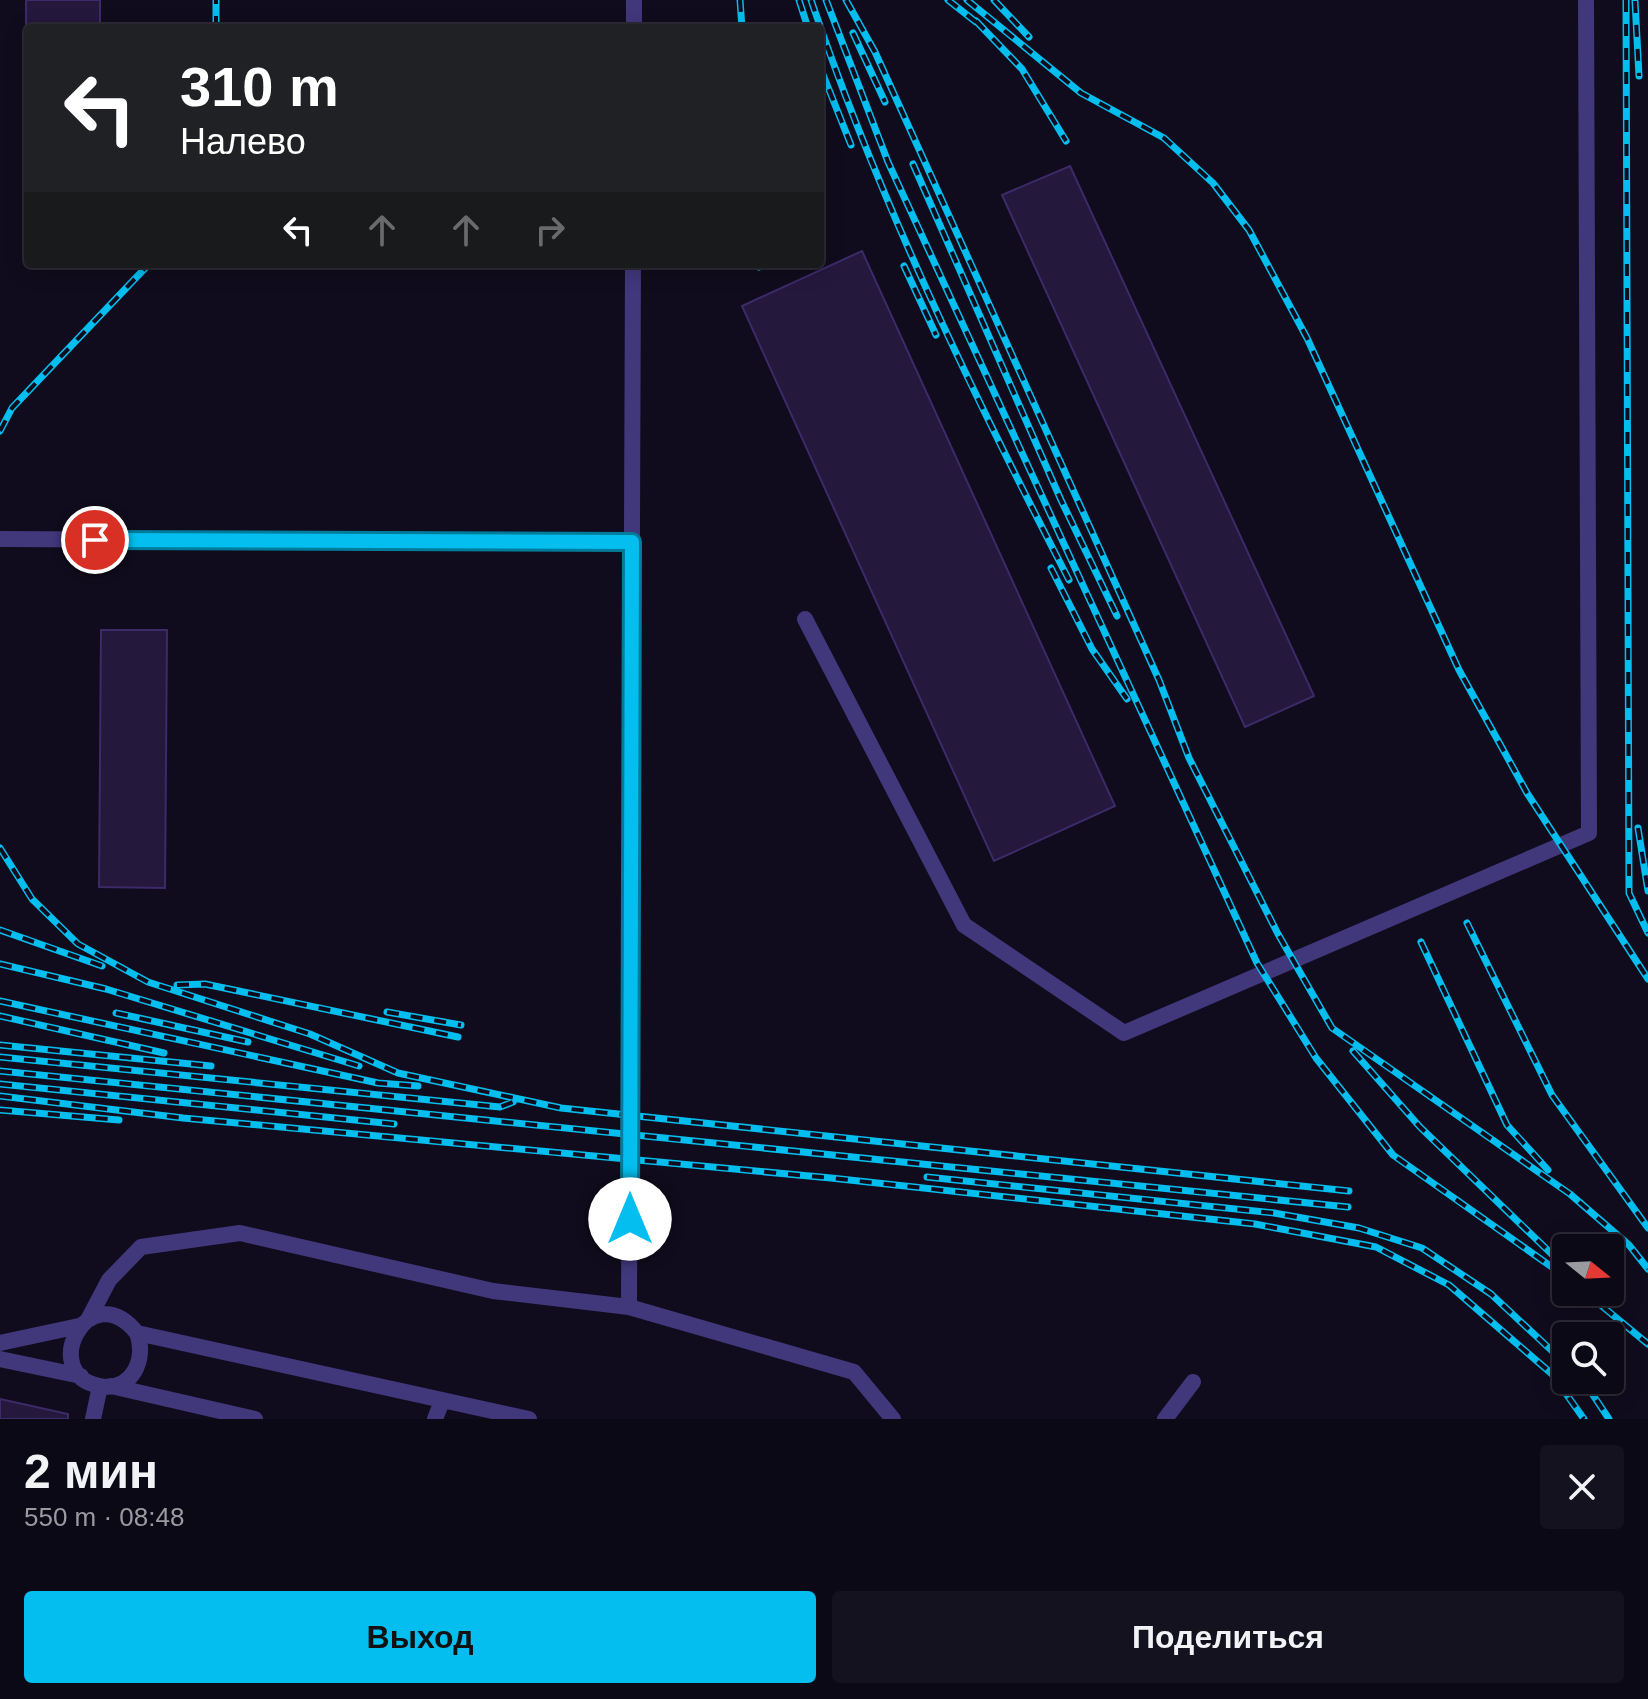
<!DOCTYPE html>
<html lang="ru">
<head>
<meta charset="utf-8">
<style>
	:root { --surface:#0c0916; --page:#15121f; --text:#f1f3f6; --muted:#9a9aa1; --line:#2c2a35; --accent:#03beef }
	body { margin:0; font-family:Helvetica,sans-serif; background:var(--page); color:var(--text); height:100vh; display:flex; flex-direction:column; font-size:30px; white-space:nowrap }
	* { box-sizing:border-box; margin:0 }
	p { font-size:26px; color:var(--muted) }
	.icon { flex:none; width:44px; height:44px; fill:none; stroke:currentColor; stroke-width:2; stroke-linecap:round; stroke-linejoin:round }
	.map { position:relative; height:1419px; overflow:hidden }
	.sheet { display:flex; flex-direction:column; background:var(--surface); flex:1 }
	.sheet>* { flex:none }
	.top-card { position:absolute; left:24px; top:24px; width:800px; height:244px; border-radius:8px; box-shadow:0 4px 20px #0003,0 0 0 2px var(--line); background:#202124; color:#fff; overflow:hidden }
	.needle { width:52px; rotate:108deg }
	.controls { position:absolute; left:1552px; top:1234px; display:grid; gap:16px }
	.controls a { display:grid; place-items:center; width:72px; height:72px; border-radius:8px; background:var(--surface); box-shadow:0 4px 20px #0003,0 0 0 2px var(--line); font-size:40px }
	.pin { position:absolute; display:grid; place-items:center; width:68px; height:68px; color:#fff; margin:-34px; border:4px solid #fff; border-radius:50%; box-shadow:0 2px 8px #0007 }
	.me { position:absolute; width:88px; margin:-44px; rotate:0deg; stroke-linejoin:round; filter:drop-shadow(0 0 6px #0008) }
	.turn { display:flex; align-items:center; gap:28px; height:168px; padding:0 24px; font-size:36px }
	.turn .icon { width:104px; height:104px; stroke-width:2.5 }
	.turn b { display:block; font-size:56px; line-height:68px }
	.lanes { display:flex; align-items:center; height:76px; padding:0 24px; background:#0003; justify-content:center; gap:40px; direction:ltr }
	.lanes .off { opacity:.35 }
	.round { display:grid; place-items:center; flex:none; width:84px; height:84px; border-radius:8px; background:var(--page) }
	.head { display:flex; align-items:center; justify-content:space-between; height:136px; padding:0 24px }
	h1 { font-size:48px; font-weight:600; line-height:60px }
	.primary-button { display:flex; gap:16px; margin-top:auto; padding:16px 24px }
	.primary-button a { flex:1; height:92px; border-radius:8px; background:var(--accent); color:#111; font-size:32px; font-weight:600; line-height:92px; text-align:center }
	.primary-button a+a { background:var(--page); color:var(--text) }
	.map>svg:first-child { display:block }
</style>
</head>
<body>
<div class="map">
<svg width="1648" height="1419" viewBox="0 0 1648 1419">
	<rect width="100%" height="100%" fill="#100c1d"/>
	<path fill="#24183d" stroke="#3d2a69" stroke-width="2" d="M 26,0 L 100,0 L 100,28 L 26,28 Z
		M 1070,166 L 1314,696 L 1245,727 L 1002,195 Z
		M 862,251 L 1115,806 L 994,861 L 742,306 Z
		M 101,630 L 167,630 L 165,888 L 99,887 Z
		M 0,1399 L 68,1414 L 68,1419 L 0,1419 Z"/>
	<g fill="none" stroke-linecap="round" stroke-linejoin="round">
		<path stroke="#41377b" stroke-width="16" d="M 634,28 L 634,0
			M 0,539 L 632,542
			M 805,619 L 964,925 L 1124,1033 L 1589,833 L 1586,0
			M 629,1307 L 633,264
			M 88,1320 L 109,1280 L 141,1247 L 240,1233 L 493,1291 L 629,1307 L 854,1372 L 893,1419
			M 137,1333 C 147,1359 132,1392 100,1386 C 37,1375 89,1273 137,1333 L 529,1419
			M 0,1343 L 79,1326
			M 0,1359 L 81,1376
			M 111,1386 L 255,1419
			M 93,1419 L 100,1386
			M 435,1419 L 442,1401
			M 1165,1419 L 1193,1382"/>
		<defs>
			<path id="rail" d="M 740,0 L 742,28
				M 799,0 L 808,28
				M 811,0 C 879,201 972,392 1069,580
				M 826,0 L 888,162 L 1257,963 L 1316,1058 L 1393,1155 L 1566,1277
				M 846,0 L 875,52 L 1159,680 L 1189,758 L 1278,934 L 1332,1028 L 1570,1194 L 1629,1245 L 1648,1269
				M 948,0 L 976,22
				M 967,0 L 1081,93 L 1164,138 L 1213,183 L 1249,230 L 1307,338 L 1459,670 L 1527,793 L 1648,979
				M 994,0 L 1029,37
				M 1626,0 L 1629,893 L 1648,933
				M 1635,1 L 1639,76
				M 976,21 L 1022,69 L 1066,141
				M 216,28 L 216,0
				M 853,33 L 885,102
				M 820,67 L 851,145
				M 913,164 L 1061,500 L 1117,616
				M 757,264 L 759,267
				M 904,266 L 936,335
				M 0,431 L 12,408 L 149,264
				M 1051,568 L 1092,649 L 1127,699
				M 1638,828 L 1648,891
				M 0,848 L 32,899 L 78,944 L 148,982 L 310,1034 L 398,1073 L 561,1108 L 1349,1191
				M 1467,923 L 1552,1095 L 1648,1228
				M 0,930 L 102,966
				M 1421,942 L 1507,1125 L 1548,1170
				M 0,964 L 106,989 L 359,1066
				M 177,985 L 205,984 L 458,1037
				M 0,1001 L 378,1083 L 418,1086
				M 387,1012 L 461,1025
				M 116,1013 L 248,1042
				M 0,1016 L 164,1053
				M 0,1045 L 211,1066
				M 1353,1051 L 1420,1127 L 1563,1265
				M 0,1057 L 500,1107 L 513,1102
				M 0,1071 L 1348,1207
				M 0,1084 L 394,1124
				M 0,1096 L 183,1118 L 831,1178 L 1255,1224 L 1376,1247 L 1449,1285 L 1552,1374 L 1584,1419
				M 0,1110 L 119,1120
				M 927,1177 L 1274,1213 L 1359,1228 L 1422,1248 L 1491,1294 L 1566,1364
				M 1585,1292 L 1648,1344
				M 1583,1380 L 1609,1419"/>
		</defs>
		<use href="#rail" stroke="#03beef" stroke-width="7"/>
		<use href="#rail" stroke="#100c1d" stroke-width="4" stroke-dasharray="12" stroke-linecap="butt"/>
	</g>
	<g fill="none" stroke-linecap="round" stroke-linejoin="round">
		<defs>
			<path id="route" d="M 95,540 L 632,542 L 630,1219"/>
		</defs>
		<use href="#route" stroke="#027c9b" stroke-width="20"/>
		<use href="#route" stroke="#03beef" stroke-width="14"/>
	</g>
</svg>
<div class="controls">
<a><svg class="needle" viewBox="-14 -14 28 28"><path d="M0-13l5 13h-10z" fill="#e53935"/><path d="M0 13l5-13h-10z" fill="#9a9aa1"/></svg></a>
<a><svg class="icon" aria-label="search" viewBox="0 0 24 24"><circle cx="10" cy="10" r="6"/><path d="M15 15l6 6"/></svg></a>
</div>
<div class="pin" style="left:95px;top:540px;background:#d93025"><svg class="icon" aria-label="arrive" viewBox="0 0 24 24"><path d="M6 21V4h12l-3 4 3 4H6"/></svg></div>
<svg class="me" style="left:630px;top:1219px" viewBox="-20 -20 40 40"><circle r="19" fill="#fff"/><path d="M0-13L10 11 0 6-10 11z" fill="#03beef"/></svg>
<div class="top-card">
<div class="turn"><svg class="icon" aria-label="left" viewBox="0 0 24 24"><path d="M17 20v-9H6M10 6l-5 5 5 5"/></svg><div><b>310 m</b>Налево</div></div>
<div class="lanes"><svg class="icon" aria-label="left" viewBox="0 0 24 24"><path d="M17 20v-9H6M10 6l-5 5 5 5"/></svg><svg class="icon off" aria-label="ahead" viewBox="0 0 24 24"><path d="M12 20V5M6 11l6-6 6 6"/></svg><svg class="icon off" aria-label="ahead" viewBox="0 0 24 24"><path d="M12 20V5M6 11l6-6 6 6"/></svg><svg class="icon off" aria-label="right" viewBox="0 0 24 24"><path d="M7 20v-9h11M14 6l5 5-5 5"/></svg></div>
</div>
</div>
<section class="sheet">
<div class="head"><div><h1>2 мин</h1><p>550 m · 08:48</p></div><a class="round"><svg class="icon" aria-label="close" viewBox="0 0 24 24"><path d="M6 6l12 12M18 6L6 18"/></svg></a></div>
<div class="primary-button"><a>Выход</a><a>Поделиться</a></div>
</section>
</body>
</html>
